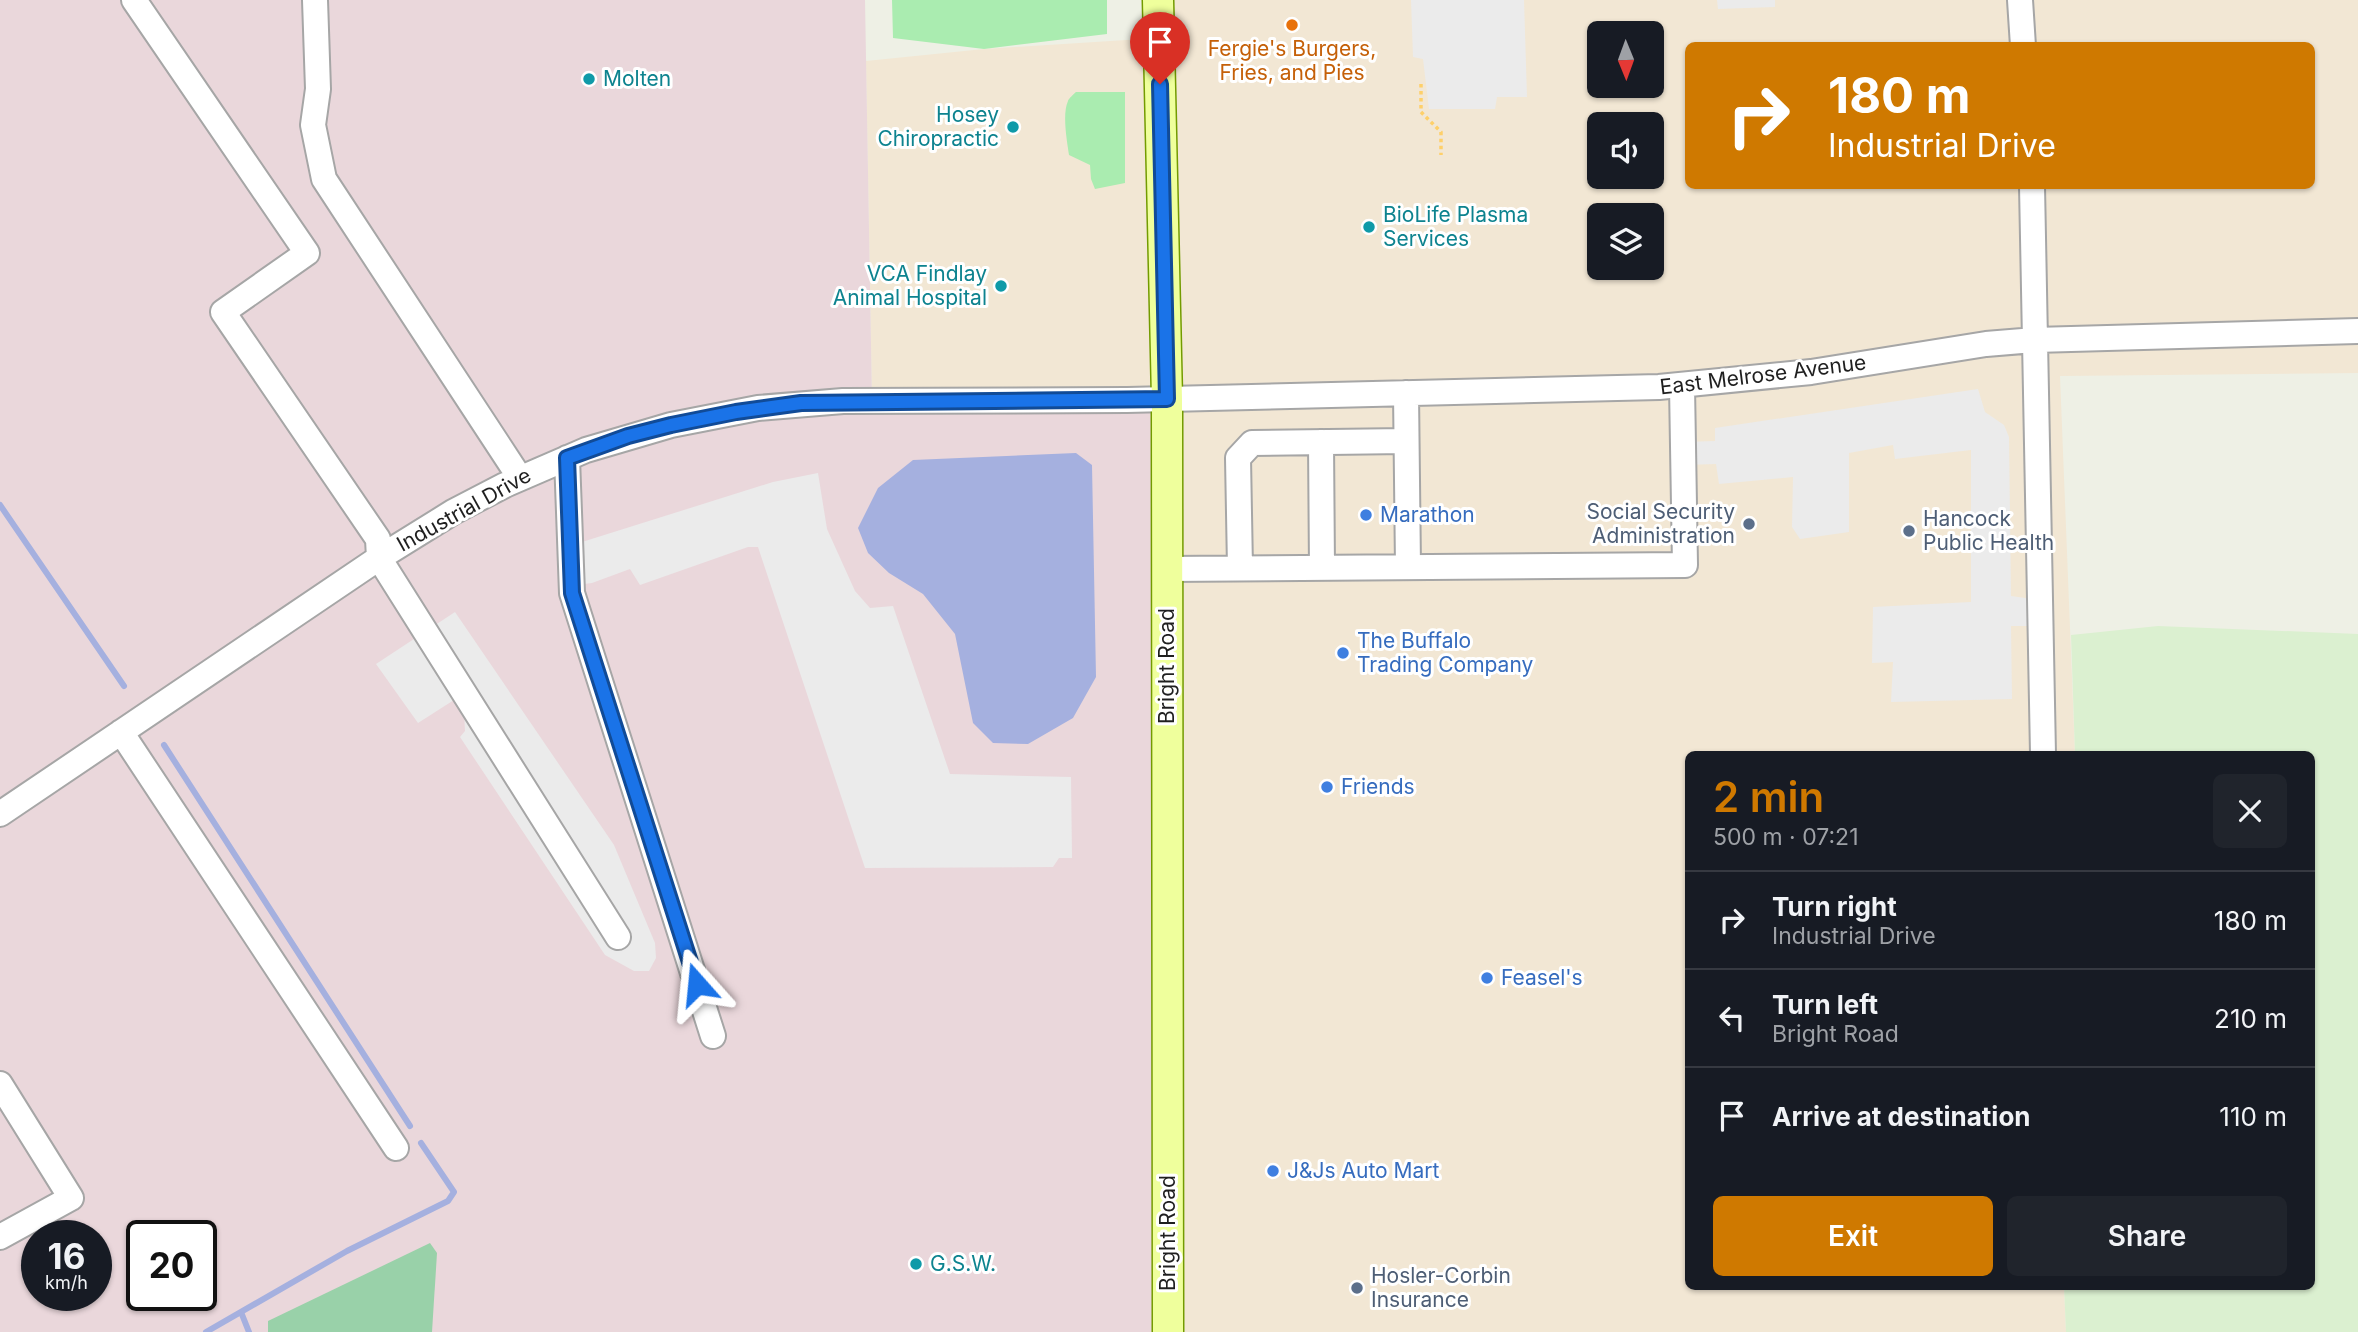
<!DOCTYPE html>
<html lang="en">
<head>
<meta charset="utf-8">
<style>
	:root { --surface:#171b24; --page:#20242c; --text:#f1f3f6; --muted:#9ea1a6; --line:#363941; --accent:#cf7900 }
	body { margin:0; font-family:Inter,sans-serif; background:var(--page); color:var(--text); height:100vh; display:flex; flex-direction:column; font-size:26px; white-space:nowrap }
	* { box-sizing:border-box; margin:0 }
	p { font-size:23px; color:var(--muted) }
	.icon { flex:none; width:38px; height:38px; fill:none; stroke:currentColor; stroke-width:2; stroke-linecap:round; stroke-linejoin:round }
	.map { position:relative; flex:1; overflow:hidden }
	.details { position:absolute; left:1685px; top:751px; width:630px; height:539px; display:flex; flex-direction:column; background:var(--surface); border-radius:10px; box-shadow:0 2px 5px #0004 }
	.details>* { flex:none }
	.banner { position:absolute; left:1685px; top:42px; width:630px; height:147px; border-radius:10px; box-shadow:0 2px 5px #0004; background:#cf7900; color:#fff; overflow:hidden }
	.needle { width:46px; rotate:179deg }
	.controls { position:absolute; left:1587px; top:21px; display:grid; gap:14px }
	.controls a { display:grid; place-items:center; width:77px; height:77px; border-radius:10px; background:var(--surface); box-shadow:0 2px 5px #0004; font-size:35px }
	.speed { position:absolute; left:21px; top:1220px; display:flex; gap:14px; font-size:35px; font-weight:700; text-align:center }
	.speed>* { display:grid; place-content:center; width:91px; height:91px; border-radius:50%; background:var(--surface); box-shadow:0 2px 5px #0004; line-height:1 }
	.speed small { font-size:18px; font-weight:400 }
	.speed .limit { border:4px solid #111; border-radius:10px; background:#fff; color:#111 }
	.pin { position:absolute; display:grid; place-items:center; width:60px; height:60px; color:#fff; margin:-72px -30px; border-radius:50% 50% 50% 0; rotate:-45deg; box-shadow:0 0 7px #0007 }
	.pin .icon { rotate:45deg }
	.me { position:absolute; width:77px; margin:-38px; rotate:342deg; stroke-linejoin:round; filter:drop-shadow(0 0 5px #0008) }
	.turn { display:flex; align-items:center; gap:24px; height:147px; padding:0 28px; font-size:32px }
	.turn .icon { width:91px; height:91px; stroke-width:2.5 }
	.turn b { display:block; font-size:49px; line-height:60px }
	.round { display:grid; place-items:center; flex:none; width:74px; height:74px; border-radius:10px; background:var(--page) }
	.summary { display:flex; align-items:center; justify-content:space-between; height:119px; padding:0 28px }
	h1 { font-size:42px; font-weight:600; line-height:52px; color:var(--accent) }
	.action { display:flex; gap:14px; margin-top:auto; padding:14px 28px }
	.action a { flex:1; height:80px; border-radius:10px; background:var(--accent); color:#fff; font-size:28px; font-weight:600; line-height:80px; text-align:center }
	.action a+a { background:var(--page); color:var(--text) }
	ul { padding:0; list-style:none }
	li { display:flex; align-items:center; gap:21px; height:98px; padding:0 28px; border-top:2px solid var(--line) }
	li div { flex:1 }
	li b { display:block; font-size:26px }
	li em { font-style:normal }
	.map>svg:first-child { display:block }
</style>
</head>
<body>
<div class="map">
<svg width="2358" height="1332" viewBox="0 0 2358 1332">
	<rect width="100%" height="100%" fill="#eef0e5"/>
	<path fill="#f2e7d4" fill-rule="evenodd" d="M 1158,0 L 2358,0 L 2358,373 L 2060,376 L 2075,754 L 1689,754 L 1689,1286 L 2064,1286 L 2066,1332 L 1168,1332 L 872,401 L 866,61 L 984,49 L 1158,38 ZM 1600,33 L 1652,33 L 1652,86 L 1600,86 ZM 1689,46 L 2312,46 L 2312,186 L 1689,186 ZM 1600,124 L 1652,124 L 1652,177 L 1600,177 ZM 1600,215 L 1652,215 L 1652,268 L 1600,268 Z"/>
	<path fill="#ead7db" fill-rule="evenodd" d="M 0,0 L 865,0 L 872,401 L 1167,399 L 1172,1332 L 0,1332 ZM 37,1236 L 96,1236 L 96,1295 L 37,1295 ZM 142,1236 L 201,1236 L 201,1295 L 142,1295 Z"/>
	<path fill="#dbf0d0" d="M 2158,626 L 2358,634 L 2358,1332 L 2066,1332 L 2064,1286 L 2312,1286 L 2312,754 L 2075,754 L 2071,635 Z"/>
	<path fill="#aaecb0" d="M 892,0 L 1107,0 L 1107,34 L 984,49 L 893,38 Z
		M 1076,92 L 1125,92 L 1125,183 L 1095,189 L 1091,179 L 1090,165 L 1069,155 C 1067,141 1062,114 1068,101 C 1068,99 1075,93 1076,92 Z"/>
	<path fill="#99d1a9" d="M 430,1243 L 437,1253 L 432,1332 L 268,1332 L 268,1321 Z"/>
	<path fill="#ebebeb" d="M 1411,0 L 1524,0 L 1527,97 L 1497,97 L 1495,109 L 1429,109 L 1423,59 L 1413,57 Z
		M 1717,0 L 1775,0 L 1775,7 L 1718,9 Z
		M 1978,389 L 1985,412 L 2004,425 L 2009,437 L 2011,596 L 2040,600 L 2041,626 L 2011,626 L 2012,699 L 1891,702 L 1893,662 L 1872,663 L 1873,607 L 1971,602 L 1971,450 L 1895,459 L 1893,445 L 1849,453 L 1849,532 L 1800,539 L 1792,527 L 1793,477 L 1719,484 L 1716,464 L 1684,465 L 1684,442 L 1715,441 L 1715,428 Z
		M 818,473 L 827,529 L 855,591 L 870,608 L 893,606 L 950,774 L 1071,777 L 1072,858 L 1059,858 L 1053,867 L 865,868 L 758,547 L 748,547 L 640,585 L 630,569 L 592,583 L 584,584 L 582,542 L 773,482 Z
		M 455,612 L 614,845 L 655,943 L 656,958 L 649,971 L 634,971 L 605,955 L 460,737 L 465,731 L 464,711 L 454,700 L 418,723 L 376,664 Z"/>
	<path fill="#a5b0df" d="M 1076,453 L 1092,465 L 1096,677 L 1073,718 L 1028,744 L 993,743 L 973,723 L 955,634 L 923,594 L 889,573 L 868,553 L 858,528 L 878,488 L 913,460 Z"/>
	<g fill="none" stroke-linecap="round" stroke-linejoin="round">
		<path stroke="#a5b0df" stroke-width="6" d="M 0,505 L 124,686
			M 164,745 L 410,1126
			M 241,1312 L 249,1332
			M 206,1332 L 347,1251 L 448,1201 L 454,1192 L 421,1143"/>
		<defs>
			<path id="minor" d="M 134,0 L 307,253 L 223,312 L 378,539 L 379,558 L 618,937
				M 315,0 L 318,89 L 313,125 L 324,179 L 520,478
				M 2020,0 L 2023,46
				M 2032,186 L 2043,754
				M 1406,393 L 1408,567
				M 1321,442 L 1322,568
				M 567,458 L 572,593 L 713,1036
				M 1240,568 L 1238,458 L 1252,443 L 1406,441
				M 1167,569 L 1685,565 L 1682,386
				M 121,732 L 396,1148
				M 0,814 L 379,558 L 453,512 L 505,485 L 586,450 L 671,425 L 758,408 L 843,401 L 1127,400 L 1659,387 L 1811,372 L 1986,344 L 2035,340 L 2358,331
				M 0,1084 L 71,1198 L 0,1237"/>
			<path id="major" d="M 1158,0 L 1167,399 L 1168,1332"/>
		</defs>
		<use href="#minor" stroke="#a6a6a6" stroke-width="28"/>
		<use href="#major" stroke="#739b00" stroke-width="33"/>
		<path stroke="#fed069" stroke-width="3.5" stroke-dasharray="3.5 3.5" stroke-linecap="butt" d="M 1421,84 L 1421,112 L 1441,132 L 1441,155"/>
		<use href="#minor" stroke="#fff" stroke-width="24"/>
		<use href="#major" stroke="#efff9c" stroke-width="30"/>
	</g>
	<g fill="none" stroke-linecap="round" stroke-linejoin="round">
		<defs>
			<path id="route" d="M 697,984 L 572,593 L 567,458 L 628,436 L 671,425 L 736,412 L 801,403 L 1167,399 L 1160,84"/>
		</defs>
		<use href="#route" stroke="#114b97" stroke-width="18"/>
		<use href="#route" stroke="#1a73e8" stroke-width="12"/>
	</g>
	<circle fill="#e8710a" stroke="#fff" stroke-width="2.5" cx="1292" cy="25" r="7"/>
	<g fill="#0f9aa8" stroke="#fff" stroke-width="2.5">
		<circle cx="589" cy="79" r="7"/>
		<circle cx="1013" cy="127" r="7"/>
		<circle cx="1369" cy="227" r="7"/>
		<circle cx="1001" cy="286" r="7"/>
		<circle cx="916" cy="1264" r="7"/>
	</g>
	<g fill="#3f7fe0" stroke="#fff" stroke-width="2.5">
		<circle cx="1366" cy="515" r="7"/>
		<circle cx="1343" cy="653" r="7"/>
		<circle cx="1327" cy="787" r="7"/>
		<circle cx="1487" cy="978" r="7"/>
		<circle cx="1273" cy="1171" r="7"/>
	</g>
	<g fill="#5c6f8a" stroke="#fff" stroke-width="2.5">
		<circle cx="1749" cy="524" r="7"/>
		<circle cx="1909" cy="531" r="7"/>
		<circle cx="1357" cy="1288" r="7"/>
	</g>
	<g text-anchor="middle" stroke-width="6" stroke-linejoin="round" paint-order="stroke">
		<g font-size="21" fill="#c56008" stroke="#fff">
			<text x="1292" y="56">Fergie's Burgers,<tspan x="1292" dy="24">Fries, and Pies</tspan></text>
		</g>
		<g font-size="21" fill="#0d838f" stroke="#fff" text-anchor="start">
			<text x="603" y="86">Molten</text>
			<text x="999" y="122" text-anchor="end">Hosey<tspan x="999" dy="24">Chiropractic</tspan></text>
			<text x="1383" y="222">BioLife Plasma<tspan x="1383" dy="24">Services</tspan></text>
			<text x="987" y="281" text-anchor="end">VCA Findlay<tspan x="987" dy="24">Animal Hospital</tspan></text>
			<text x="930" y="1271">G.S.W.</text>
		</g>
		<g font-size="21" fill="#1f1f1f" stroke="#fff">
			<text transform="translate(1763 375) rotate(-7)" y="7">East Melrose Avenue</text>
			<text transform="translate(464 510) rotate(-29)" y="7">Industrial Drive</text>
			<text transform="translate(1167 666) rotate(-90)" y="7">Bright Road</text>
			<text transform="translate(1168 1233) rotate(-90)" y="7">Bright Road</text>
		</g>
		<g font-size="21" fill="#4e5e75" stroke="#fff" text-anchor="start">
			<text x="1735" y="519" text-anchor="end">Social Security<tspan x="1735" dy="24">Administration</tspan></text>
			<text x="1923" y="526">Hancock<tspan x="1923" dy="24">Public Health</tspan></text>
			<text x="1371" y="1283">Hosler-Corbin<tspan x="1371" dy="24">Insurance</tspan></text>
		</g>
		<g font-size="21" fill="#366cbe" stroke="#fff" text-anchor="start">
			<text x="1380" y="522">Marathon</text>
			<text x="1357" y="648">The Buffalo<tspan x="1357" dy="24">Trading Company</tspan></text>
			<text x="1341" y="794">Friends</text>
			<text x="1501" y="985">Feasel's</text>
			<text x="1287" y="1178">J&amp;Js Auto Mart</text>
		</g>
	</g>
</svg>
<div class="controls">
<a><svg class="needle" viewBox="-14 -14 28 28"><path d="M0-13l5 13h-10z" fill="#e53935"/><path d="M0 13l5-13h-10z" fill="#9ea1a6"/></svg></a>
<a><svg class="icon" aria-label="sound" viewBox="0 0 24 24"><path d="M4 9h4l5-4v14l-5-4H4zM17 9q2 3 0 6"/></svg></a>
<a><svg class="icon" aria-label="layers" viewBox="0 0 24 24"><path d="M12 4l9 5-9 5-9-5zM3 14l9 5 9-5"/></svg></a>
</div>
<div class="speed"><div>16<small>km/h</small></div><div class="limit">20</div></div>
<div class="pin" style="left:1160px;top:84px;background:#d93025"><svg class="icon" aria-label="arrive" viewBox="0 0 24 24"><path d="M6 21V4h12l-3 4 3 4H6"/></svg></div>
<svg class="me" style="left:697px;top:984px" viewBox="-20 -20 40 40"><path d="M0-17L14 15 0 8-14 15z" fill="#1a73e8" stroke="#fff" stroke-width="4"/></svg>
<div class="banner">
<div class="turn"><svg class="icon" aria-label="right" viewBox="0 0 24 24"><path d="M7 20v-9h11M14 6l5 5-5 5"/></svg><div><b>180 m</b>Industrial Drive</div></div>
</div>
<section class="details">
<div class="summary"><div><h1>2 min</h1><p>500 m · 07:21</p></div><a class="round"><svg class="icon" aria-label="close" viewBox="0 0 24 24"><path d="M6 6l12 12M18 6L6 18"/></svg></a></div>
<ul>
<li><svg class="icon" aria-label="right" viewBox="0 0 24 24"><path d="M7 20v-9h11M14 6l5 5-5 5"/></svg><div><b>Turn right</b><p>Industrial Drive</p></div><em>180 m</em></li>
<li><svg class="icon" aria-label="left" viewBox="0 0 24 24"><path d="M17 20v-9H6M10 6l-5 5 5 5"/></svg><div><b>Turn left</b><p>Bright Road</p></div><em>210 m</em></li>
<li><svg class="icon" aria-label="arrive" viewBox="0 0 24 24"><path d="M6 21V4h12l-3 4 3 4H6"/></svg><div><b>Arrive at destination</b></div><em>110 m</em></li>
</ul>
<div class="action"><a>Exit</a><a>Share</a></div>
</section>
</div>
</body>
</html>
